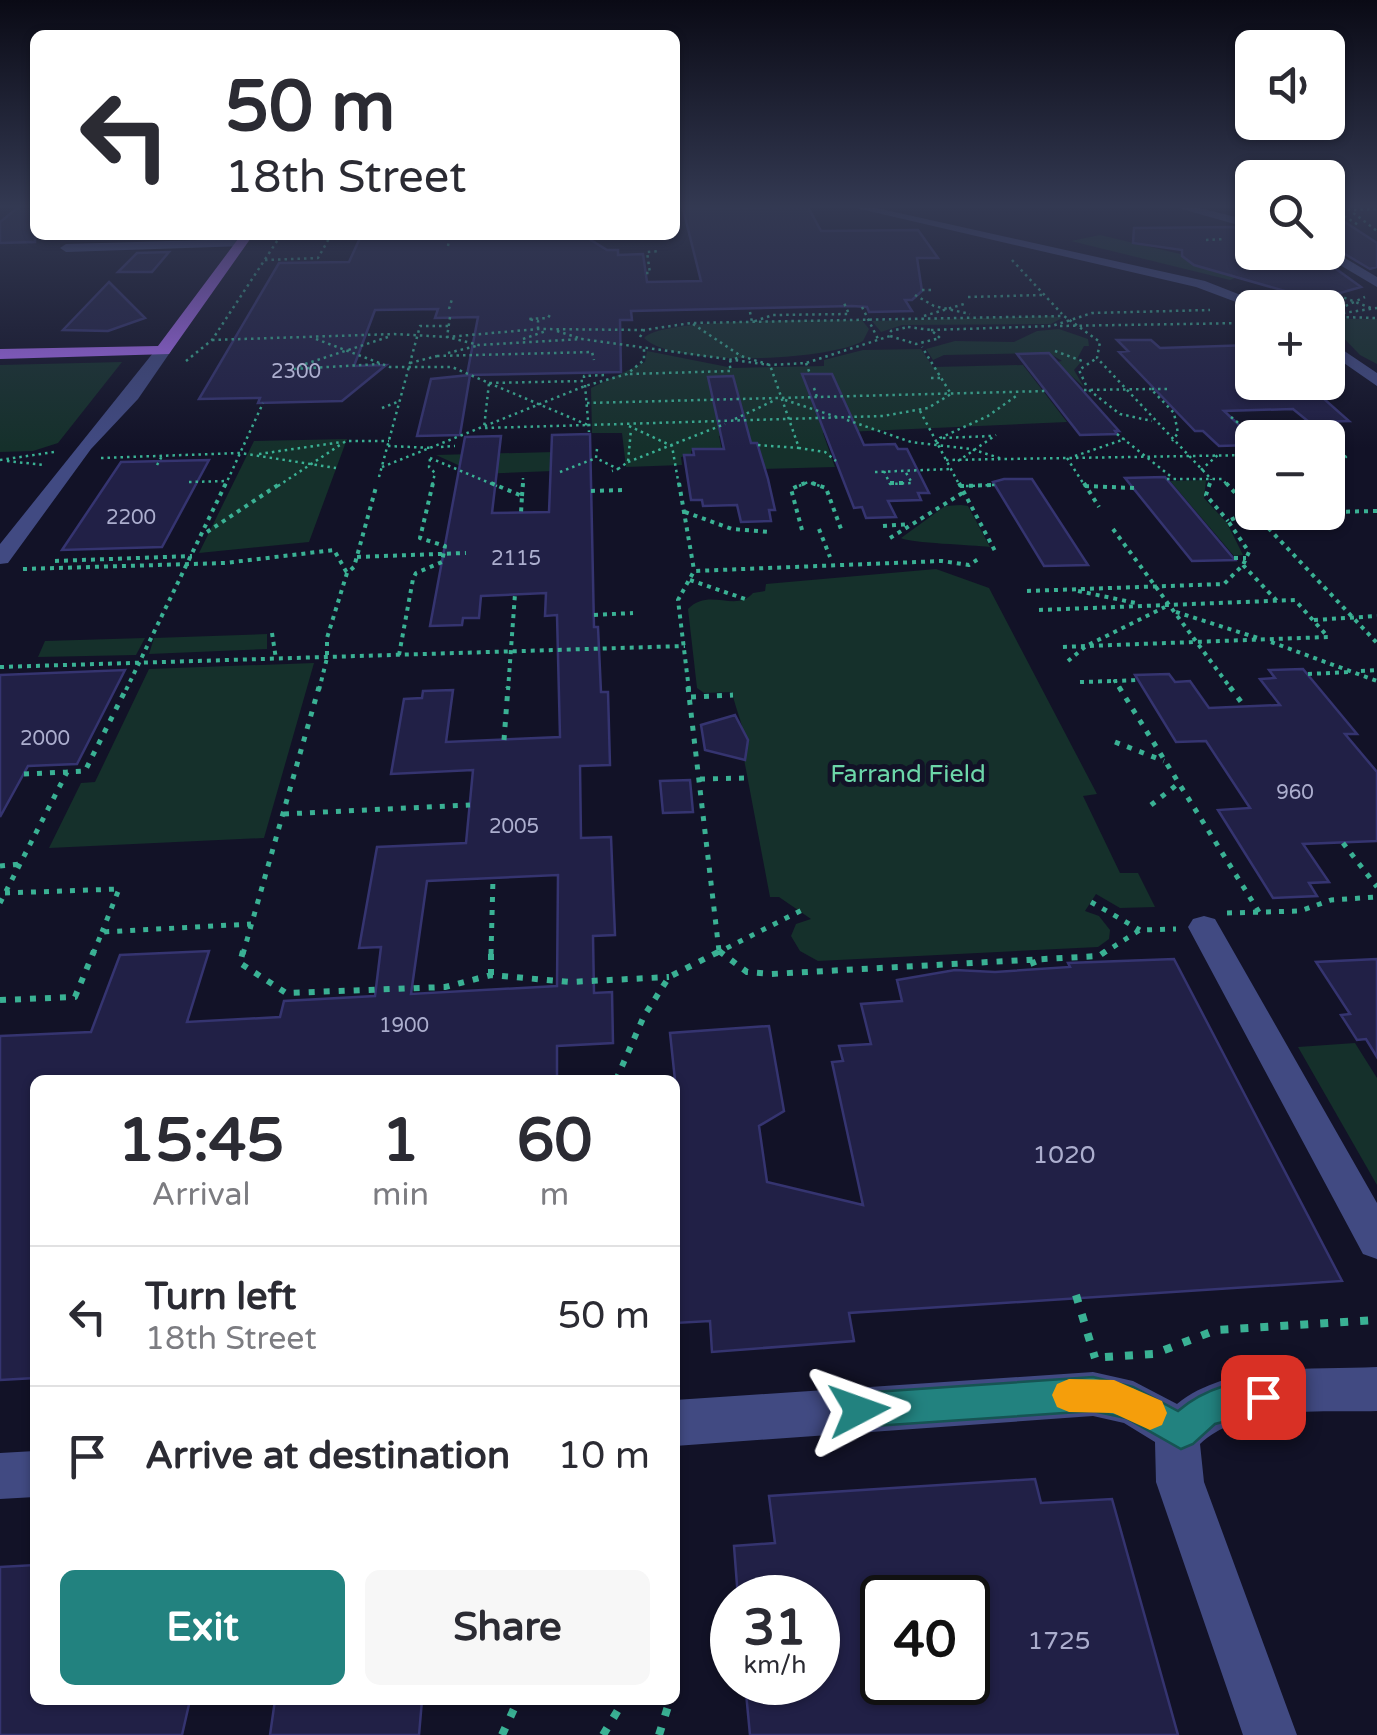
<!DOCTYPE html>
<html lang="en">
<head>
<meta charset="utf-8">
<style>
	:root { --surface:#fff; --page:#f7f7f7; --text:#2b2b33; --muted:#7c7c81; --line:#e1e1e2; --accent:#22827f }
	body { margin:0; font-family:"Varela Round",sans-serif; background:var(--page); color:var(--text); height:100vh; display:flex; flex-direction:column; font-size:38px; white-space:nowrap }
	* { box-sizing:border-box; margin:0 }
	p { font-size:32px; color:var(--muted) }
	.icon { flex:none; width:55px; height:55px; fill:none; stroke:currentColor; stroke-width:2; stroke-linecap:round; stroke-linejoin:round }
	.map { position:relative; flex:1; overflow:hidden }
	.drawer { position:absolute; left:30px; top:1075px; width:650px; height:630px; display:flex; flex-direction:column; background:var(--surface); border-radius:15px; box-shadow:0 2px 8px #0004 }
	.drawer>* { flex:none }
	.top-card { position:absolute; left:30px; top:30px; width:650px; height:210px; border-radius:15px; box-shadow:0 2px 8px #0004; background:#fff; color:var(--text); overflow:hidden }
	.tools { position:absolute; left:1235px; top:30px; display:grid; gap:20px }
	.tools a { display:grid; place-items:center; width:110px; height:110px; border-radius:15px; background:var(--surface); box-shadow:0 2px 8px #0004; font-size:50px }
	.speed { position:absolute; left:710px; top:1575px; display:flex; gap:20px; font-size:50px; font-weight:700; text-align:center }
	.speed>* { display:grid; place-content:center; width:130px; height:130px; border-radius:50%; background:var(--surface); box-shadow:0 2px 8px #0004; line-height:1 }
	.speed small { font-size:25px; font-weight:400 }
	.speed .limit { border:5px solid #111; border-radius:15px; background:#fff; color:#111 }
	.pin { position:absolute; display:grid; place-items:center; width:85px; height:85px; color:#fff; margin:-42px; border-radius:20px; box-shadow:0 5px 15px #0006 }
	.me { position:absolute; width:110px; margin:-55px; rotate:86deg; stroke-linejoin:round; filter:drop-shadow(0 0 8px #0008) }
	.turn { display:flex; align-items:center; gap:35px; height:210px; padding:0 30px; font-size:45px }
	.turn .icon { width:130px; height:130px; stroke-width:2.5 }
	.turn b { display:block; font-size:70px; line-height:85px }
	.eta { display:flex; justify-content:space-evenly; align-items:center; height:170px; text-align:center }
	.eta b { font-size:60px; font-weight:700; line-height:70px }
	.cta { display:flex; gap:20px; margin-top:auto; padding:20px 30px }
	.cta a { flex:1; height:115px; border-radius:15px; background:var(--accent); color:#fff; font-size:40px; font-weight:700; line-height:115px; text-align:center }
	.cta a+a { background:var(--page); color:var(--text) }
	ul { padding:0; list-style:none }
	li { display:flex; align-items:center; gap:30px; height:140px; padding:0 30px; border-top:2px solid var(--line) }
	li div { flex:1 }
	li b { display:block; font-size:38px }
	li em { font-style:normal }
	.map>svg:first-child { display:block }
</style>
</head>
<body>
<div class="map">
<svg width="1377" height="1735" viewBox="0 0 1377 1735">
	<rect width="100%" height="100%" fill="#121227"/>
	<path fill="#15302b" d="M 1100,235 L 1252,271 L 1230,280 L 1071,241 Z
		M 1051,316 L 1062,318 L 1051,324 L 902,325 L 881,332 L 872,321 Z
		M 1344,319 L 1377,319 L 1377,364 L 1360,355 L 1337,331 Z
		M 862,320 L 869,329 L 863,341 C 828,361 674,368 644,338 C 661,317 827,321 862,320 Z
		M 1059,329 L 1088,339 L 1089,346 L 1084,346 L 1077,359 L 1081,362 L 1074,370 L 1084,387 L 1056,362 L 1062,361 L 1049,353 L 944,355 L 933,360 L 926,349 L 955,341 L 1014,342 L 1037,331 Z
		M 921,349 L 933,367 L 1023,365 L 1067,422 L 823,433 L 835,467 L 762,469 L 746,435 L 719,436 L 722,450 L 691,451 L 691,456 L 681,457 L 682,465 L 626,467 L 622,433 L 592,433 L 591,388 L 645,362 L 647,351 L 733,368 L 824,366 L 824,360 L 863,350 Z
		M 122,362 L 58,443 L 33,451 L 0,452 L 0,365 Z
		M 347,439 L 309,542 L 199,553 L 254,441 Z
		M 591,451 L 591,456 L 553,471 L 478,474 L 436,455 Z
		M 1206,480 L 1204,498 L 1227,523 L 1243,555 L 1234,556 L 1170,481 Z
		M 961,505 L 968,506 L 990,547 C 973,545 910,543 901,538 L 945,506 Z
		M 936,569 L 989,588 L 1097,794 L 1083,796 L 1120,873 L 1138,873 L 1155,907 L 1120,908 L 1096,894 L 1085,911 L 1099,916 L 1110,930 L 1109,939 L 1098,947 L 818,961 L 800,951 L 791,936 L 796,924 L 811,919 L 779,897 L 770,897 L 744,759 C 749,734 737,716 732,692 L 704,693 L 697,688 L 688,609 C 709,587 736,613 753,593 L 765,591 L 766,584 Z
		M 267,634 L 267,649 L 149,654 L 154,638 Z
		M 145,638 L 136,655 L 38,657 L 45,641 Z
		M 314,663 L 264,838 L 49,848 L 81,783 L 95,782 L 149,669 Z
		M 1355,1043 L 1377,1078 L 1377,1185 L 1298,1047 Z"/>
	<path fill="#212046" stroke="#353470" stroke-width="2.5" fill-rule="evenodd" d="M 21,205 L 35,205 L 35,242 L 0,243 L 0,222 Z
		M 808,207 L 821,231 L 918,230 L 938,258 L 917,258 L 922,291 L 912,300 L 905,300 L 912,311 L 869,312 L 867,307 L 852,306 L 631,311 L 632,320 L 620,320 L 621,372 L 467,375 L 478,317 L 435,318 L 438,309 L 375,310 L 354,366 L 386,365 L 342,401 L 258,403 L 260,398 L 199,399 L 279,263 L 349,262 L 360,238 L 586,237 L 607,250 L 618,250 L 618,255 L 643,254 L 647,282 L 701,281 L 683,209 Z
		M 1328,211 L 1377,243 L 1377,267 L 1370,269 L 1328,244 Z
		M 1233,227 L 1252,232 L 1252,252 L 1320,252 L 1321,258 L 1361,287 L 1316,300 L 1194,265 L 1182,256 L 1182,250 L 1133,243 L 1134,228 Z
		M 169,252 L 152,272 L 118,272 L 137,253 Z
		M 109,282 L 145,318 L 108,331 L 63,330 Z
		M 1117,340 L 1151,340 L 1160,348 L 1252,345 L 1252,382 L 1305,382 L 1349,421 L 1309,422 L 1293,409 L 1224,411 L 1253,438 L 1252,445 L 1219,446 L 1203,431 L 1195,431 L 1119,352 L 1128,351 Z
		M 1049,353 L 1119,431 L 1115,431 L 1117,434 L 1080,435 L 1017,354 Z
		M 802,374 L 832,374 L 864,445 L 895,444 L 898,449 L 907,449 L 929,493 L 918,493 L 921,500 L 888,501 L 896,517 L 866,518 L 862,507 L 854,508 Z
		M 470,375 L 460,435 L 417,436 L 431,379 Z
		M 733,376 L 751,443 L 757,443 L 768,479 L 775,510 L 769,510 L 771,521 L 741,522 L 737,505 L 703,506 L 702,500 L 691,500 L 684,455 L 694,455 L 693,449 L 724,449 L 708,377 Z
		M 590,434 L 594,627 L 598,627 L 601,692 L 608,692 L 610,765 L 580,766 L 581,838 L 611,837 L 615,935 L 593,936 L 594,993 L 612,992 L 613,1043 L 557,1046 L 557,1080 L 35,1080 L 35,1378 L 0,1380 L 0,1036 L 91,1032 L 120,955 L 209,951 L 187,1022 L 280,1017 L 284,1001 L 375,996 L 381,947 L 359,948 L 377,847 L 466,843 L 473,770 L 391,774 L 404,699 L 422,698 L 423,691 L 453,690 L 446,742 L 560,737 L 557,615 L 545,616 L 546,593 L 481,596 L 479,618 L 463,618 L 462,625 L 430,626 L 465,437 L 501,436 L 492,513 L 549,512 L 552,435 ZM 558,875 L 557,986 L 411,994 L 427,881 Z
		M 209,460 L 162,547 L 62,550 L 121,462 Z
		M 1165,477 L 1235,560 L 1192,561 L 1125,478 Z
		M 1004,479 L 1032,479 L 1088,565 L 1044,566 L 993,482 Z
		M 1303,669 L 1357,734 L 1345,734 L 1377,772 L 1377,841 L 1303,844 L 1329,882 L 1309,883 L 1317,896 L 1273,898 L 1218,810 L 1250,808 L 1206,741 L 1176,742 L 1135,675 L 1169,674 L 1175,682 L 1190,681 L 1209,708 L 1280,705 L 1260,679 L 1275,678 L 1269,670 Z
		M 125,670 L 77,764 L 28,766 L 0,817 L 0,675 Z
		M 735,715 L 748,740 L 745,760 L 705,750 L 701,725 Z
		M 690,780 L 693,812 L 663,813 L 660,781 Z
		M 1174,959 L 1342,1281 L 849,1313 L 854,1341 L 712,1352 L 710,1321 L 675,1323 L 675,1080 L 670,1033 L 769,1026 L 784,1111 L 759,1126 L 767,1182 L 863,1205 L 832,1062 L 843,1061 L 839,1046 L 871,1044 L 861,1004 L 902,1001 L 897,980 L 955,970 L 995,972 L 1070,967 L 1068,963 Z
		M 1377,959 L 1377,1057 L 1366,1039 L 1357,1040 L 1341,1015 L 1350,1014 L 1316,962 Z
		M 1035,1479 L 1041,1503 L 1112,1499 L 1178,1735 L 750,1735 L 745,1682 L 818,1682 L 818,1598 L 738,1598 L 734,1546 L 775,1543 L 769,1496 ZM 882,1598 L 968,1598 L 968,1682 L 882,1682 Z
		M 35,1565 L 35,1700 L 190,1700 L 182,1735 L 0,1735 L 0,1567 Z
		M 275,1700 L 422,1700 L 419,1735 L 270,1735 Z"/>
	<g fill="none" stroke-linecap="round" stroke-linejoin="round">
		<path stroke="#3ab194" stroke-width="2.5" stroke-dasharray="2.5 4" stroke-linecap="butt" d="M 1343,205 L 1377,231
			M 1354,210 L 1377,209
			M 1344,216 L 1360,226
			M 279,238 L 330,237
			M 1206,240 L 1225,239
			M 448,246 L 450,235
			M 265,260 L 318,258 L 331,235
			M 1012,260 L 1062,314
			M 646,273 L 650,273 L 647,252 L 659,251
			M 922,290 L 934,290
			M 1332,293 L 1371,308
			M 915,295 L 934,306 L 970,314
			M 968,297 L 1043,295
			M 862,307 L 878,339
			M 449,309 L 452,299
			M 750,312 L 752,322 L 773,315 L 849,314 L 844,303
			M 1328,314 L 1365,297
			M 1330,315 L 1377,308
			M 924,316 L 964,304
			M 450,317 L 447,337 L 538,329 L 643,330
			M 1340,317 L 1377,318
			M 693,324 L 741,356 L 770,365 L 799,448 L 825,452 L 836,461
			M 1060,326 L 1244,323
			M 908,327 L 931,330 L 940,338 L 916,344 L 890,336 L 891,331 Z
			M 538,329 L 538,321 L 528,319 L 548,318 L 551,313
			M 931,330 L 1052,326 L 1092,313 L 1210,310
			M 557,331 L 579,338
			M 640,337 L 644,330 L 691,323 L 1064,316 L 1100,342 L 1097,358 L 1211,479
			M 316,339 L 390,367 L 452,367 L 489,383 L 584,381 L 584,376 L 605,375
			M 523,339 L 546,331
			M 212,340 L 394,334 L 447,337 L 479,345 L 582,339 L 770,365 L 806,363 L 890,336
			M 1055,351 L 1085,362
			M 448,353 L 476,346
			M 437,356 L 592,352 L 594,360
			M 186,361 L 212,340 L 281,235
			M 410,363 L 437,356
			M 806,363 L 810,374
			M 299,366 L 388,337
			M 294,369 L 380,364
			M 630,374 L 731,371 L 729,362 L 741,356
			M 931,378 L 941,378
			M 489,383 L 588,425 L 484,428 Z
			M 585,385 L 589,432
			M 1086,385 L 1079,370 L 1097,358
			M 814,388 L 817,397
			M 1167,389 L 1151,389 L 1174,413 L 1178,433 L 1172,441
			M 1084,390 L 1151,389
			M 1089,390 L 1120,414 L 1152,421
			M 785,400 L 837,417
			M 587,403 L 1046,391
			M 382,408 L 400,401
			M 920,411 L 960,486
			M 1231,417 L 1257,438
			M 735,419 L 775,400
			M 847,420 L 911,442 L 971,449 L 1003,459
			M 588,425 L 883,416 L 928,408 L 951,394 L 922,347
			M 629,426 L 672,446 L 679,486
			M 1318,427 L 1346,457 L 1328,457
			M 1117,434 L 1173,478
			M 943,438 L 991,436
			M 937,444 L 940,438 L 988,416 L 1019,394
			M 758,445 L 799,448
			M 388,446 L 433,448
			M 441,447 L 455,446
			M 597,449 L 596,458 L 618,469 L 612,471
			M 259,454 L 342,442
			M 1075,456 L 1125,439
			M 101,458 L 240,453 L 336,468
			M 430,458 L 497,486
			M 1067,458 L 1085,486
			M 430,459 L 429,467 L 435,473 L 432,486
			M 0,460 L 54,452
			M 946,460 L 1252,455
			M 7,461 L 44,465
			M 958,461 L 996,435
			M 628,462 L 725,424
			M 157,465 L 162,456
			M 382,467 L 585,386 L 627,374 L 644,360 L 644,347
			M 618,469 L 628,462 L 631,429
			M 1201,470 L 1220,453
			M 884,471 L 890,484 L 912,483 L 905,471
			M 560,472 L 596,458
			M 875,472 L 950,469
			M 379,477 L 420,326 L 449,326
			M 1167,479 L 1222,479 L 1228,486
			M 189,482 L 227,481
			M 225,486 L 263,403
			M 278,486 L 346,441 L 389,441
			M 523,486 L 523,478
			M 799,486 L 808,482 L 820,486
			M 966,486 L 995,485
			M 1209,486 L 1211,479"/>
		<path stroke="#3ab194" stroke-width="4" stroke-dasharray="4 5" stroke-linecap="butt" d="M 491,483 L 522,496 L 521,513
			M 679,483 L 694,570
			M 812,483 L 826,488 L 841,529
			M 890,483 L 905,483
			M 959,483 L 995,551
			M 1084,483 L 1099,507
			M 1210,483 L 1206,495 L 1228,521
			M 1226,483 L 1252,511
			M 960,486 L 995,485
			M 1085,486 L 1134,488
			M 591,491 L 622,490
			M 522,496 L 523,483
			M 685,512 L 732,529 L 770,532
			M 1328,512 L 1377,511
			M 1256,515 L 1377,643
			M 883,526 L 910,524
			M 819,529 L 830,557
			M 1113,529 L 1232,690
			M 802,530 L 791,489 L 805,483
			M 207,532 L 281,483
			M 890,538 L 964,492
			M 357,557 L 466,553
			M 1234,558 L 1246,558
			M 55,561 L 192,556
			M 1243,565 L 1277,601
			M 23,569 L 225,563 L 334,550 L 347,573
			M 690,580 L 748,600
			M 1027,591 L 1224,584 L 1243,565 L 1249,552 L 1228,521 L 1242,515 L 1324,512
			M 1078,591 L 1136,603
			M 1039,610 L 1295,600 L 1328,637 L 1060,647
			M 1176,612 L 1261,639
			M 594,615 L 633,613
			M 1314,620 L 1377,616
			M 272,633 L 276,659
			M 1271,642 L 1377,681
			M 399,655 L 413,579 L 416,573 L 442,562 L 445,546 L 420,538 L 433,483
			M 1068,661 L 1086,646 L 1165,607
			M 0,667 L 685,646
			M 1361,671 L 1377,670
			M 1308,674 L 1350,672
			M 1080,682 L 1115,681
			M 126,690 L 226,483
			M 319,690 L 327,658 L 327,638 L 347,573 L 354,567 L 376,487
			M 508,690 L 515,594
			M 689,690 L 678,600 L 694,571 L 942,561 L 969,565 L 980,558
			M 1121,690 L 1115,681 L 1138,680"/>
		<path stroke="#3ab194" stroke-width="5" stroke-dasharray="5 8" stroke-linecap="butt" d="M 688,687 L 719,951
			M 1119,687 L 1259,912
			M 1230,687 L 1245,707
			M 691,697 L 733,695
			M 504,740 L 508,687
			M 1115,742 L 1164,761
			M 24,774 L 67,772
			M 700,779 L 748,778
			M 1151,805 L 1179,783
			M 284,814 L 470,805
			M 1343,843 L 1377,887
			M 0,866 L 21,864
			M 5,893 L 119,889 L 102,932
			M 1091,902 L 1140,930
			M 0,903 L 67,772 L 85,771 L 127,687
			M 1227,913 L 1300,911 L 1331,900 L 1377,897
			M 719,951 L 723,954
			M 93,954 L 102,932 L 251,924
			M 243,954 L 319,687
			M 491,954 L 493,878
			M 715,954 L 802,910
			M 1102,954 L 1140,930 L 1176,929"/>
		<path stroke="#3ab194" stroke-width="6" stroke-dasharray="6 9" stroke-linecap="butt" d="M 243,951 L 240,963 L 286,993 L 445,987 L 491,975 L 570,982 L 669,977
			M 719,951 L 747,972 L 771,974 L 1099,956 L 1106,951
			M 1032,960 L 1037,973
			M 491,975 L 491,951
			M 0,1000 L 75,997 L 94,951
			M 616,1080 L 644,1016 L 669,977 L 720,951"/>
		<path stroke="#3ab194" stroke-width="8" stroke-dasharray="8 12" stroke-linecap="butt" d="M 1076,1295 L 1095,1358
			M 1105,1357 L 1154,1354 L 1216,1330 L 1377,1320
			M 675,1658 L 675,1681
			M 502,1735 L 518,1700
			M 603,1735 L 624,1700
			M 659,1735 L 670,1700"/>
		<path fill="#414a82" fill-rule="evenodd" d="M 843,205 L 863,205 L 1205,281 L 1274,308 L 1252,308 L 1196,287 Z
			M 1168,205 L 1187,205 L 1252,221 L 1252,229 Z
			M 241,239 L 247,243 L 245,246 L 66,252 L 60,248 L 66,244 Z
			M 1328,248 L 1377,277 L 1377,287 L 1323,255 Z
			M 1328,340 L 1377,373 L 1377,386 L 1328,352 Z
			M 157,348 L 171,351 L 138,399 L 91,449 L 8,563 L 0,564 L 0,544 Z
			M 1204,916 L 1215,919 L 1377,1203 L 1377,1259 L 1363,1254 L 1188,927 L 1193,919 Z
			M 1377,1367 L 1377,1411 C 1322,1413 1243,1404 1200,1444 L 1204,1482 L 1297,1735 L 1243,1735 L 1156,1482 L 1155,1442 L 1124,1423 L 1093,1416 L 675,1446 L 675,1400 L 1093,1372 L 1133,1381 L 1177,1404 C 1228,1362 1315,1370 1377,1367 Z
			M 35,1451 L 35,1497 L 0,1499 L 0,1453 Z"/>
		<path fill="#a86bf3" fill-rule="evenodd" d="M 241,235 L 253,235 L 169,354 L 0,359 L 0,349 L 158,346 Z"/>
	</g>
	<linearGradient id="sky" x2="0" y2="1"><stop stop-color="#0a0a15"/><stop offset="0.46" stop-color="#333952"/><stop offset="1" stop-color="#333952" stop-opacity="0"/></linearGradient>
	<rect width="1377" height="448" fill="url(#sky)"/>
	<path fill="#22827f" stroke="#165453" stroke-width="2.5" d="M 1093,1377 L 1133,1387 L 1178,1411 C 1201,1391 1245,1373 1275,1385 L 1280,1397 L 1275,1409 L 1215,1424 L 1193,1444 L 1181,1449 L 1126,1418 L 1093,1411 L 859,1427 L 847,1422 L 842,1410 L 847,1398 L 859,1393 Z"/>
	<path fill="#f59e0b" d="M 1069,1379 L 1114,1380 L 1162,1401 L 1167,1413 L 1162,1425 L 1150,1430 L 1113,1413 L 1069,1412 L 1057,1407 L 1052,1395 L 1057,1384 Z"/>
	<g text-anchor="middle" stroke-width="10" stroke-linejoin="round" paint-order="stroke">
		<g font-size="20" fill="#acaece">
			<text x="296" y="378">2300</text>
			<text x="131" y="524">2200</text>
			<text x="516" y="565">2115</text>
			<text x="45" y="745">2000</text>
			<text x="1295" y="799">960</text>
			<text x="514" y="833">2005</text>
			<text x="404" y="1032">1900</text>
		</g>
		<g font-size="25" fill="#6cd7a9" stroke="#121227">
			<text x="908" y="782">Farrand Field</text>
		</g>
		<g font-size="25" fill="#acaece">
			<text x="1064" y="1163">1020</text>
			<text x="1059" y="1649">1725</text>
		</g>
	</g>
</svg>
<div class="tools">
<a><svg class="icon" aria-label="sound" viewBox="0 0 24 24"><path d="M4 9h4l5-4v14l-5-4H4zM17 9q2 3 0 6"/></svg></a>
<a><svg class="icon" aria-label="search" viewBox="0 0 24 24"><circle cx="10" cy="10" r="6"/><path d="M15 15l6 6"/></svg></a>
<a>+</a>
<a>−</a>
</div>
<div class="speed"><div>31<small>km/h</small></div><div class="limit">40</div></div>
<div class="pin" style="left:1263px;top:1397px;background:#d93025"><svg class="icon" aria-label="arrive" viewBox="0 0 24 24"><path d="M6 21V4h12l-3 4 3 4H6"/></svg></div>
<svg class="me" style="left:859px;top:1410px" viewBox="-20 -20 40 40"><path d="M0-17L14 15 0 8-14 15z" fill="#22827f" stroke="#fff" stroke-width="4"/></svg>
<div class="top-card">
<div class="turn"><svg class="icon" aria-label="left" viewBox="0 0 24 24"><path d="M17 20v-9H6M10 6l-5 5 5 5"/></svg><div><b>50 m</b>18th Street</div></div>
</div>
<section class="drawer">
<div class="eta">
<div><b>15:45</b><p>Arrival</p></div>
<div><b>1</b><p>min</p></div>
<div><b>60</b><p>m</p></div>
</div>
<ul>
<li><svg class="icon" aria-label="left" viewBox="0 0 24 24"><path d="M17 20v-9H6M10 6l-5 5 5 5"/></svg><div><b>Turn left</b><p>18th Street</p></div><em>50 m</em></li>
<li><svg class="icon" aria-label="arrive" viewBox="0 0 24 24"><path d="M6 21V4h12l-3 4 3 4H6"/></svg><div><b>Arrive at destination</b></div><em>10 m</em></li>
</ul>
<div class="cta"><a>Exit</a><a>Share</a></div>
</section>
</div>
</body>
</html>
